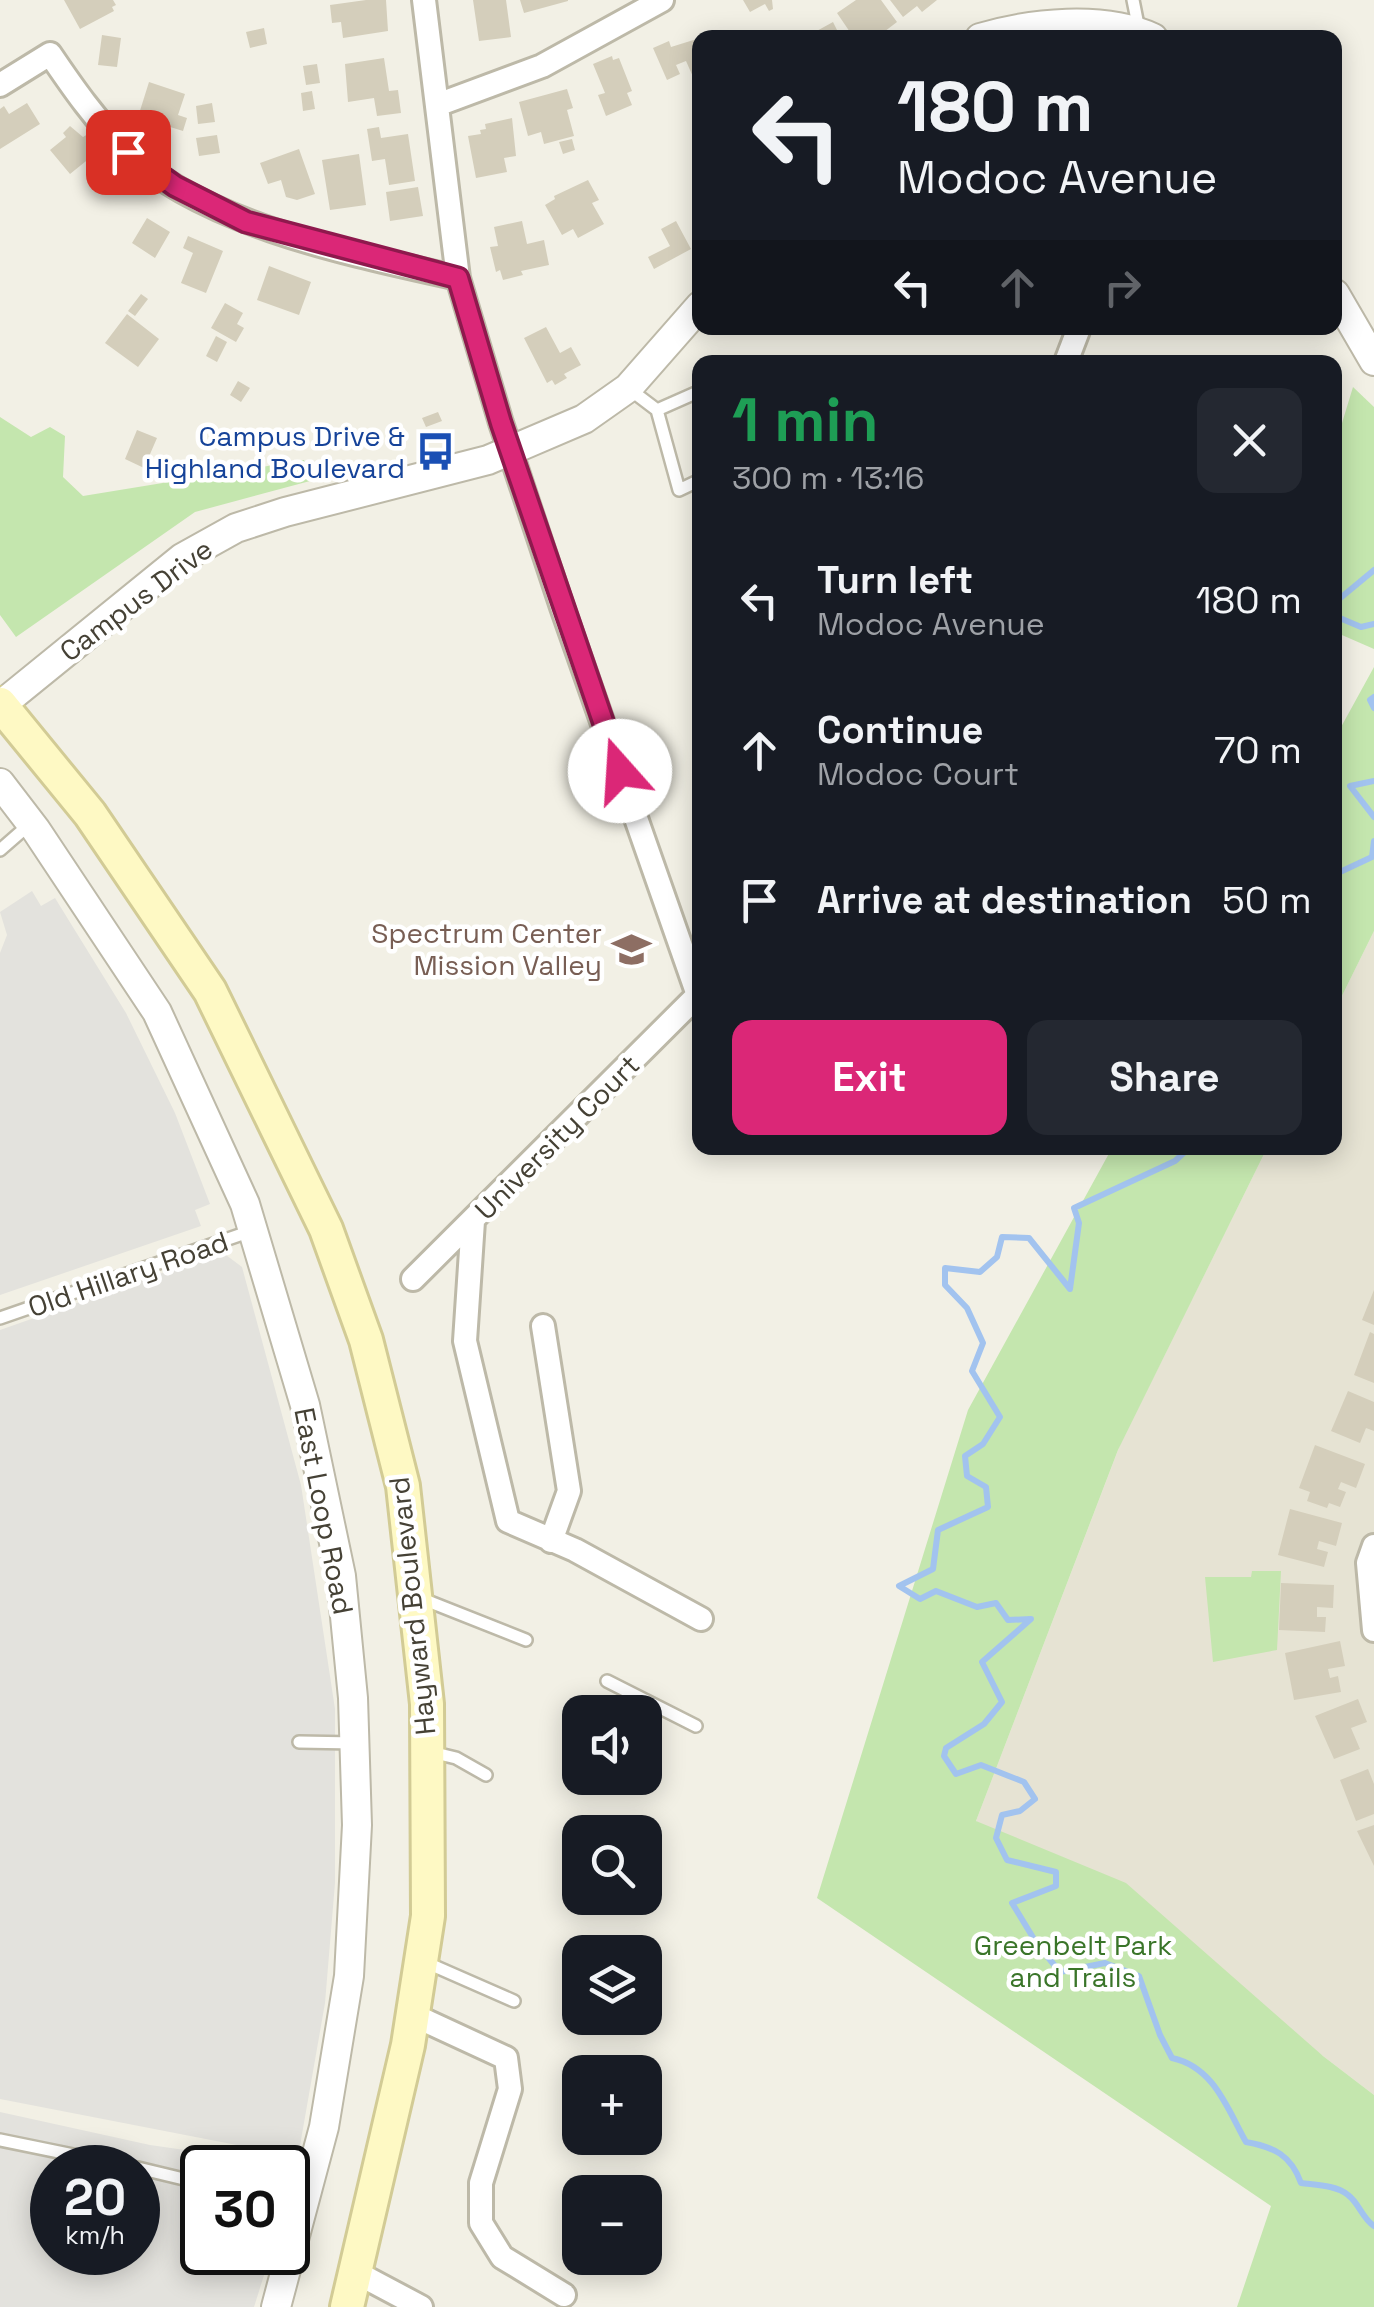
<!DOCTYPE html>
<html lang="en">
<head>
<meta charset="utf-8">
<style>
	:root { --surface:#171b24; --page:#242831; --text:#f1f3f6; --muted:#9ea1a6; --accent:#db2777 }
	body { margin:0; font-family:"Space Grotesk",sans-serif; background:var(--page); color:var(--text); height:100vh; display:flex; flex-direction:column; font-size:38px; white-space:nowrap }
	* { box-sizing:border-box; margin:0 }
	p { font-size:32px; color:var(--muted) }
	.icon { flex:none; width:55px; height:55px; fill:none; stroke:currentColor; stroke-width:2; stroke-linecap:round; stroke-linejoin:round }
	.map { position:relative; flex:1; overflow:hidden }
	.drawer { position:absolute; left:692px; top:355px; width:650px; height:800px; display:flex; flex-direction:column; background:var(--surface); border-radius:20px; box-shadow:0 5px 25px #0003 }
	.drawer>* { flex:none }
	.top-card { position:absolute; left:692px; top:30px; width:650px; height:305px; border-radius:20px; box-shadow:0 5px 25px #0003; background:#171b24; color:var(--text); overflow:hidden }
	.tools { position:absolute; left:562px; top:1695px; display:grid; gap:20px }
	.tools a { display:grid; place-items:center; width:100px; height:100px; border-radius:20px; background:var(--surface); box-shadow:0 5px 25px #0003; font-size:50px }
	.speed { position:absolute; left:30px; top:2145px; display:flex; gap:20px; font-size:50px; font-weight:700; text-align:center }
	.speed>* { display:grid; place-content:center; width:130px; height:130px; border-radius:50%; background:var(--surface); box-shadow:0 5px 25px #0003; line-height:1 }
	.speed small { font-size:25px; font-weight:400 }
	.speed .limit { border:5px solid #111; border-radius:15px; background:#fff; color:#111 }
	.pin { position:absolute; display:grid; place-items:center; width:85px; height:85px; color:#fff; margin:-42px; border-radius:20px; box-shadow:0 5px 15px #0006 }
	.me { position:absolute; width:110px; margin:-55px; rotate:341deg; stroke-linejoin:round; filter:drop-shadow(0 0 8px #0008) }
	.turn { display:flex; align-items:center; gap:35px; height:210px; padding:0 40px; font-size:45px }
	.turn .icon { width:130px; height:130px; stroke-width:2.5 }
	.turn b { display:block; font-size:70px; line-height:85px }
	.lanes { display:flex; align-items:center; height:95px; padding:0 40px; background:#0003; justify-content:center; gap:50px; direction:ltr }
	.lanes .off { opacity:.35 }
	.round { display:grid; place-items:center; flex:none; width:105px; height:105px; border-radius:20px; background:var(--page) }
	.headline { display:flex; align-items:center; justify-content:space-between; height:170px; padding:0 40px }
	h1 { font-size:60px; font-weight:800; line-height:75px; color:#1e9e55 }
	.button { display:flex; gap:20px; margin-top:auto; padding:20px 40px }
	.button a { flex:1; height:115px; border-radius:20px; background:var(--accent); color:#fff; font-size:40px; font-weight:800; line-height:115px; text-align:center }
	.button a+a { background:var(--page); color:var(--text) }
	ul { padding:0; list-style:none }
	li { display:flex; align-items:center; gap:30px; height:150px; padding:0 40px }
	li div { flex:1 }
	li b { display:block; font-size:38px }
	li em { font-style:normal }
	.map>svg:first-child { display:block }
</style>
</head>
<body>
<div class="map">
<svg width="1374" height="2307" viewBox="0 0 1374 2307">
	<rect width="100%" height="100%" fill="#f2f0e5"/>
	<path fill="#e6e3d3" d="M 1374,931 L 1374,2095 L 1323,2056 L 976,1821 L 1120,1445 L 1267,1148 L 1335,1148 L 1335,1010 Z"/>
	<path fill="#c4e6ae" d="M 1353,387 L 1374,407 L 1374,649 L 1335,632 L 1335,446 Z
		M 0,417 L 31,437 L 50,427 L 65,436 L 63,477 L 83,496 L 304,460 L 310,481 L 195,512 L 16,637 L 0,615 Z
		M 1374,667 L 1374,931 L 1335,1010 L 1335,738 Z
		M 1112,1148 L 1267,1148 L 1118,1450 L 976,1821 L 1126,1883 L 1323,2056 L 1374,2095 L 1374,2307 L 1237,2307 L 1271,2206 L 817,1898 L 968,1410 Z
		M 1252,1571 L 1281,1571 L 1277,1650 L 1213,1662 L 1205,1577 L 1251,1577 Z"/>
	<path fill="#e3e2dd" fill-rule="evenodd" d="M 32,891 L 41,906 L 55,898 L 126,1013 L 175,1113 L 210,1204 L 195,1210 L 201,1226 L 0,1295 L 0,953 L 7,935 L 0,912 Z
		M 222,1252 L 242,1267 L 301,1485 L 335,1709 L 335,1883 L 325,2003 L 298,2157 L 0,2099 L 0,1330 Z
		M 0,2112 L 150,2145 L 296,2166 L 288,2201 L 288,2168 L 202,2168 L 202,2252 L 271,2253 L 254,2307 L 0,2307 ZM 52,2168 L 138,2168 L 138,2252 L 52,2252 Z"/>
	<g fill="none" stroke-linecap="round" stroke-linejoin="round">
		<path stroke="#a2c3ef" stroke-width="6" d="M 1335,608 L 1338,600 L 1374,570
			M 1335,616 L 1361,627 L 1374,624
			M 1374,697 L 1370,700 L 1374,708
			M 1374,781 L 1350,786 L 1374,817
			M 1335,871 L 1340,872 L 1372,857 L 1374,841
			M 1189,1148 L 1175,1161 L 1074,1208 L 1079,1223 L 1070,1289 L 1029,1238 L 1002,1237 L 997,1257 L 980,1272 L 945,1268 L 945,1285 L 967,1308 L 983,1343 L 972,1371 L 1000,1417 L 983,1444 L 965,1456 L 967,1476 L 986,1487 L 988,1507 L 938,1530 L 933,1569 L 899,1586 L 920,1599 L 936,1591 L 977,1607 L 996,1603 L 1008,1620 L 1031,1619 L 982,1662 L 1002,1702 L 984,1724 L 946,1748 L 944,1756 L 956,1774 L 981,1765 L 1024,1782 L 1035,1799 L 1020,1811 L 1002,1815 L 996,1838 L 1007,1860 L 1056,1872 L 1056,1886 L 1012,1903 L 1037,1944 L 1060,1972 L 1105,1963 L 1139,1976 L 1160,2035 L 1172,2058 C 1214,2067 1227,2108 1246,2142 C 1274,2147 1291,2155 1301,2183 C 1315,2185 1336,2185 1348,2195 C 1359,2203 1362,2218 1374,2226"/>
	</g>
	<path fill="#d4cebb" d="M 64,0 L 113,0 L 116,5 L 112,7 L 114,11 L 80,29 Z
		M 366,0 L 386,0 L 388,31 L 343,38 L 341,22 L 332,23 L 330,5 Z
		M 473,0 L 506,0 L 511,37 L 479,41 Z
		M 520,0 L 568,0 L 568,1 L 524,13 Z
		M 743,0 L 772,0 L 773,9 L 769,11 L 765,4 L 750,12 Z
		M 856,0 L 881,0 L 897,22 L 876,38 L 854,38 L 837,13 Z
		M 890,0 L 937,0 L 922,12 L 917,6 L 903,17 Z
		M 833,22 L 841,38 L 804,38 Z
		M 264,28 L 267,44 L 250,48 L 246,32 Z
		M 102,35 L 121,38 L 117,67 L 98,65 Z
		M 700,38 L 700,77 L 694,79 L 686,61 L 676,65 L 680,74 L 667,80 L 653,48 L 669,41 L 671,47 Z
		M 612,56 L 613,60 L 619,58 L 632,91 L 627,93 L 632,105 L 606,116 L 598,95 L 605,93 L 593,64 Z
		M 384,58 L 389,91 L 398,90 L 401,113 L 377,116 L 374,98 L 348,102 L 345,64 Z
		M 317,64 L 320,83 L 306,85 L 303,66 Z
		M 149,82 L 185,94 L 178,115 L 187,118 L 183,131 L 138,117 Z
		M 567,89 L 573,108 L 567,110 L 574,136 L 544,144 L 541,132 L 528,136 L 519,102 Z
		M 312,91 L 315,109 L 303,111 L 301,93 Z
		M 27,103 L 40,124 L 0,149 L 0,109 L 4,106 L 9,114 Z
		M 212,103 L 215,122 L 198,124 L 196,106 Z
		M 512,118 L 516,156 L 504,158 L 507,172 L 476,178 L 468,136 L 481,134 L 480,130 L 486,129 L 485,124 Z
		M 70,126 L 83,137 L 88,134 L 95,142 L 90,146 L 96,153 L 70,174 L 50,150 L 66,137 L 63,133 Z
		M 379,127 L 381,138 L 408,134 L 415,181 L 389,185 L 385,159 L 372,161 L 367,129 Z
		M 217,135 L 220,153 L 199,156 L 196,138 Z
		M 572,139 L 575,150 L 563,154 L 559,142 Z
		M 299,149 L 315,194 L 297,200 L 286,197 L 281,180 L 268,184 L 260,163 Z
		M 359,154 L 366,205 L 330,210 L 322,160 Z
		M 588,180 L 599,200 L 592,203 L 604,224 L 578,238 L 573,229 L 562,235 L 545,205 L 555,199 L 554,196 Z
		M 418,187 L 423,216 L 390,221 L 386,192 Z
		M 147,218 L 170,232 L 155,258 L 132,243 Z
		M 522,221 L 527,244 L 544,240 L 549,265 L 521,271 L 523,275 L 503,280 L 500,270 L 496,272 L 490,247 L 498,246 L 494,227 Z
		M 676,221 L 691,249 L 654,269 L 648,257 L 670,246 L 661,229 Z
		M 188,236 L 223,251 L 206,293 L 181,283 L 193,253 L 183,248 Z
		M 269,266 L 311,282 L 299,315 L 257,300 Z
		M 141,294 L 148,299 L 135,316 L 128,311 Z
		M 225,303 L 243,313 L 237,324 L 244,328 L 236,342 L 211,328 Z
		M 127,314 L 159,339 L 138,367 L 105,343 Z
		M 546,327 L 560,353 L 571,347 L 581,365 L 564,374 L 567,378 L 555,385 L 552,380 L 547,383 L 524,338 Z
		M 216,336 L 227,342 L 217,362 L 206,356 Z
		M 238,381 L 250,388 L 241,402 L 230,395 Z
		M 438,412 L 442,421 L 426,427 L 422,418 Z
		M 137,430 L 157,438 L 144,468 L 125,459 Z
		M 1374,1290 L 1374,1325 L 1362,1320 Z
		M 1370,1332 L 1374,1334 L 1374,1383 L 1354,1375 Z
		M 1348,1391 L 1374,1402 L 1374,1431 L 1366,1428 L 1360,1443 L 1331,1431 Z
		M 1315,1445 L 1365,1464 L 1356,1488 L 1341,1482 L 1338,1489 L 1346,1492 L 1340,1507 L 1329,1503 L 1327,1508 L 1307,1501 L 1310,1492 L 1299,1488 Z
		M 1290,1509 L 1342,1523 L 1336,1546 L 1319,1541 L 1317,1549 L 1328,1552 L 1324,1567 L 1278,1555 Z
		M 1281,1583 L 1334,1585 L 1333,1608 L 1317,1607 L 1317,1617 L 1326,1617 L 1325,1632 L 1279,1630 Z
		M 1340,1641 L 1345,1666 L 1328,1669 L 1330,1678 L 1338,1676 L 1341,1692 L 1294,1700 L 1285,1653 Z
		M 1358,1699 L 1367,1722 L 1351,1728 L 1360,1749 L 1334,1759 L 1315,1716 Z
		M 1368,1769 L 1374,1784 L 1374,1814 L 1356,1821 L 1340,1780 Z
		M 1374,1825 L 1374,1866 L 1357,1831 Z"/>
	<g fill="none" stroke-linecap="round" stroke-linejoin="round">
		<defs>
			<path id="service" d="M 1133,0 L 1139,30
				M 628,388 L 657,410 L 679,490 L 700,480
				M 657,410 L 700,391
				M 0,850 L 31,823
				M 0,1318 L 251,1231
				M 420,1598 L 526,1640
				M 607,1681 L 696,1726
				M 299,1742 L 355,1743
				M 431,1752 L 456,1758 L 486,1775
				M 425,1962 L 514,2001
				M 0,2140 L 137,2168
				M 138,2168 L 192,2181 L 202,2192"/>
			<path id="minor" d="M 424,0 L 458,278 L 501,423 L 562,607 L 698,995
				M 0,85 L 50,54 C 73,88 96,121 126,150 C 203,225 355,255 458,278
				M 437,105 L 542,66 L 662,0
				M 1066,362 L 1079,328
				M 473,1221 L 465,1341 L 508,1521 L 575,1550 L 701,1619
				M 413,1279 L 700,993
				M 543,1326 L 569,1491 L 551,1541
				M 1374,1546 L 1368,1563 L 1374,1630
				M 413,2015 L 506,2058 L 510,2089 L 481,2183 L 481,2223 L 502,2257 L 564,2295
				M 357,2273 L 421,2307"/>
			<path id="tertiary" d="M 980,38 C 1030,23 1104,15 1153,38
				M 1335,294 L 1374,361
				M 1,705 L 182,558 L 236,528 L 285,512 L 488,460 L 584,419 L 628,388 L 700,306
				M 0,783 L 36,830 L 157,1012 L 245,1204 L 305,1405 L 341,1576 L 353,1698 L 357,1825 L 349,1976 L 324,2127 L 276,2307"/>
			<path id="secondary" d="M 0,704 L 90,814 L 210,991 L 326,1229 L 366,1340 L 403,1486 L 427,1704 L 428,1916 L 408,2045 L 347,2307"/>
		</defs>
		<use href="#service" stroke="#bdb9a8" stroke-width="16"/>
		<use href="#minor" stroke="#bdb9a8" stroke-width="28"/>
		<use href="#tertiary" stroke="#bdb9a8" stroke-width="32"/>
		<use href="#secondary" stroke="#d2cb95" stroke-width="38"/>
		<use href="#service" stroke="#fff" stroke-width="11"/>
		<use href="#minor" stroke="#fff" stroke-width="22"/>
		<use href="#tertiary" stroke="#fff" stroke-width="28"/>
		<use href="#secondary" stroke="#fef9c4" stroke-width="32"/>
	</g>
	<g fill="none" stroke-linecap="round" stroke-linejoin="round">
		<defs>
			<path id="route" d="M 128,152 L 175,186 L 246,222 L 458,278 L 501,423 L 620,771"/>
		</defs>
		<use href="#route" stroke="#8e194d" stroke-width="25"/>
		<use href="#route" stroke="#db2777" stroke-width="18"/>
	</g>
	<defs>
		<symbol id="bus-bare" viewBox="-9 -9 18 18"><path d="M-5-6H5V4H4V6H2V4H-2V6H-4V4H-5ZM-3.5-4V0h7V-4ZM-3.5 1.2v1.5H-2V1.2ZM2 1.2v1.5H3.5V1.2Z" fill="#1a4fb4" stroke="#fff" stroke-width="2.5" paint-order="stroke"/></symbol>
		<symbol id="school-bare" viewBox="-9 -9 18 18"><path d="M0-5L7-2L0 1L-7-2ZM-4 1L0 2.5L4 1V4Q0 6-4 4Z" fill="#8d6e63" stroke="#fff" stroke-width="2.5" paint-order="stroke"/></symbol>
	</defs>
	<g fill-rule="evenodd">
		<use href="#bus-bare" x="408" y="424" width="55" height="55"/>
		<use href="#school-bare" x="604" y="922" width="55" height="55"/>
	</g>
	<g text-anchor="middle" stroke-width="9" stroke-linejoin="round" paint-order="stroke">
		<g font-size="28" fill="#164399" stroke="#fff" text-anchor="end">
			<text x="405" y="446">Campus Drive &amp;<tspan x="405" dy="32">Highland Boulevard</tspan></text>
		</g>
		<g font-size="28" fill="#454135" stroke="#fff">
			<text transform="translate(136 600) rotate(-37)" y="10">Campus Drive</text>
			<text transform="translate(557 1137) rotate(-45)" y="10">University Court</text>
			<text transform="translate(128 1274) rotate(-19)" y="10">Old Hillary Road</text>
			<text transform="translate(324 1511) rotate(79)" y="10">East Loop Road</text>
			<text transform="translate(412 1606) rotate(-96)" y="10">Hayward Boulevard</text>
		</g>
		<g font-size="28" fill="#785e54" stroke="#fff" text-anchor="end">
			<text x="602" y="943">Spectrum Center<tspan x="602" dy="32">Mission Valley</tspan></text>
		</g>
		<g font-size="28" fill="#3a7529" stroke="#fff">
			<text x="1073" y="1955">Greenbelt Park<tspan x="1073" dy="32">and Trails</tspan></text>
		</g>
	</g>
</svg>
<div class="tools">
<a><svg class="icon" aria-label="sound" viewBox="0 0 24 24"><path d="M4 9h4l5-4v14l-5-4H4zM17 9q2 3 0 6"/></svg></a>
<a><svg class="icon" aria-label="search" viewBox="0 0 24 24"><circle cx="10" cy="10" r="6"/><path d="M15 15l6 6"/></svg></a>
<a><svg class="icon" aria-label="layers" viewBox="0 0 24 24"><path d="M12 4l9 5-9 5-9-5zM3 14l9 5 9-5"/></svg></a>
<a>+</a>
<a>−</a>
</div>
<div class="speed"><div>20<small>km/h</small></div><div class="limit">30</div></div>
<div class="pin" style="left:128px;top:152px;background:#d93025"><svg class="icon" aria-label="arrive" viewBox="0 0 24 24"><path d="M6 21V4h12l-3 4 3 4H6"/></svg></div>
<svg class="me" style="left:620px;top:771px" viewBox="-20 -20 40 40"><circle r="19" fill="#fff"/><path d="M0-13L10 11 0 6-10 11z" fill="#db2777"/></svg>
<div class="top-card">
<div class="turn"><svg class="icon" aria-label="left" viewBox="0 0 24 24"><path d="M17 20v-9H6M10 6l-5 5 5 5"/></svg><div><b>180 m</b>Modoc Avenue</div></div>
<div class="lanes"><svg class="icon" aria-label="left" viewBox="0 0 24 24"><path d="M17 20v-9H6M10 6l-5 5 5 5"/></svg><svg class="icon off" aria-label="ahead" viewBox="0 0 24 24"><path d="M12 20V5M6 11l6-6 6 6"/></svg><svg class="icon off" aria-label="right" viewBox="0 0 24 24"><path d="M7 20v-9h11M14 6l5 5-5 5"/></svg></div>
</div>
<section class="drawer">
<div class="headline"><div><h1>1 min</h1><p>300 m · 13:16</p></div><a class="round"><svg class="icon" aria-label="close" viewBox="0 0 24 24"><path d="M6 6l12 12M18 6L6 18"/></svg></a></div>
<ul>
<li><svg class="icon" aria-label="left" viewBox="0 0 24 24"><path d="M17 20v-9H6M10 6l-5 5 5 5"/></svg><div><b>Turn left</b><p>Modoc Avenue</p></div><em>180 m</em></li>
<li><svg class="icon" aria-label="ahead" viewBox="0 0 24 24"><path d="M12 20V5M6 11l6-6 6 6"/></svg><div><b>Continue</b><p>Modoc Court</p></div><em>70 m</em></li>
<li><svg class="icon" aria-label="arrive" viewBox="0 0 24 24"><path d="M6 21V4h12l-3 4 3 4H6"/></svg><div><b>Arrive at destination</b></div><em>50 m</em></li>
</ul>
<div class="button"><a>Exit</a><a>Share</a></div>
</section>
</div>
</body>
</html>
